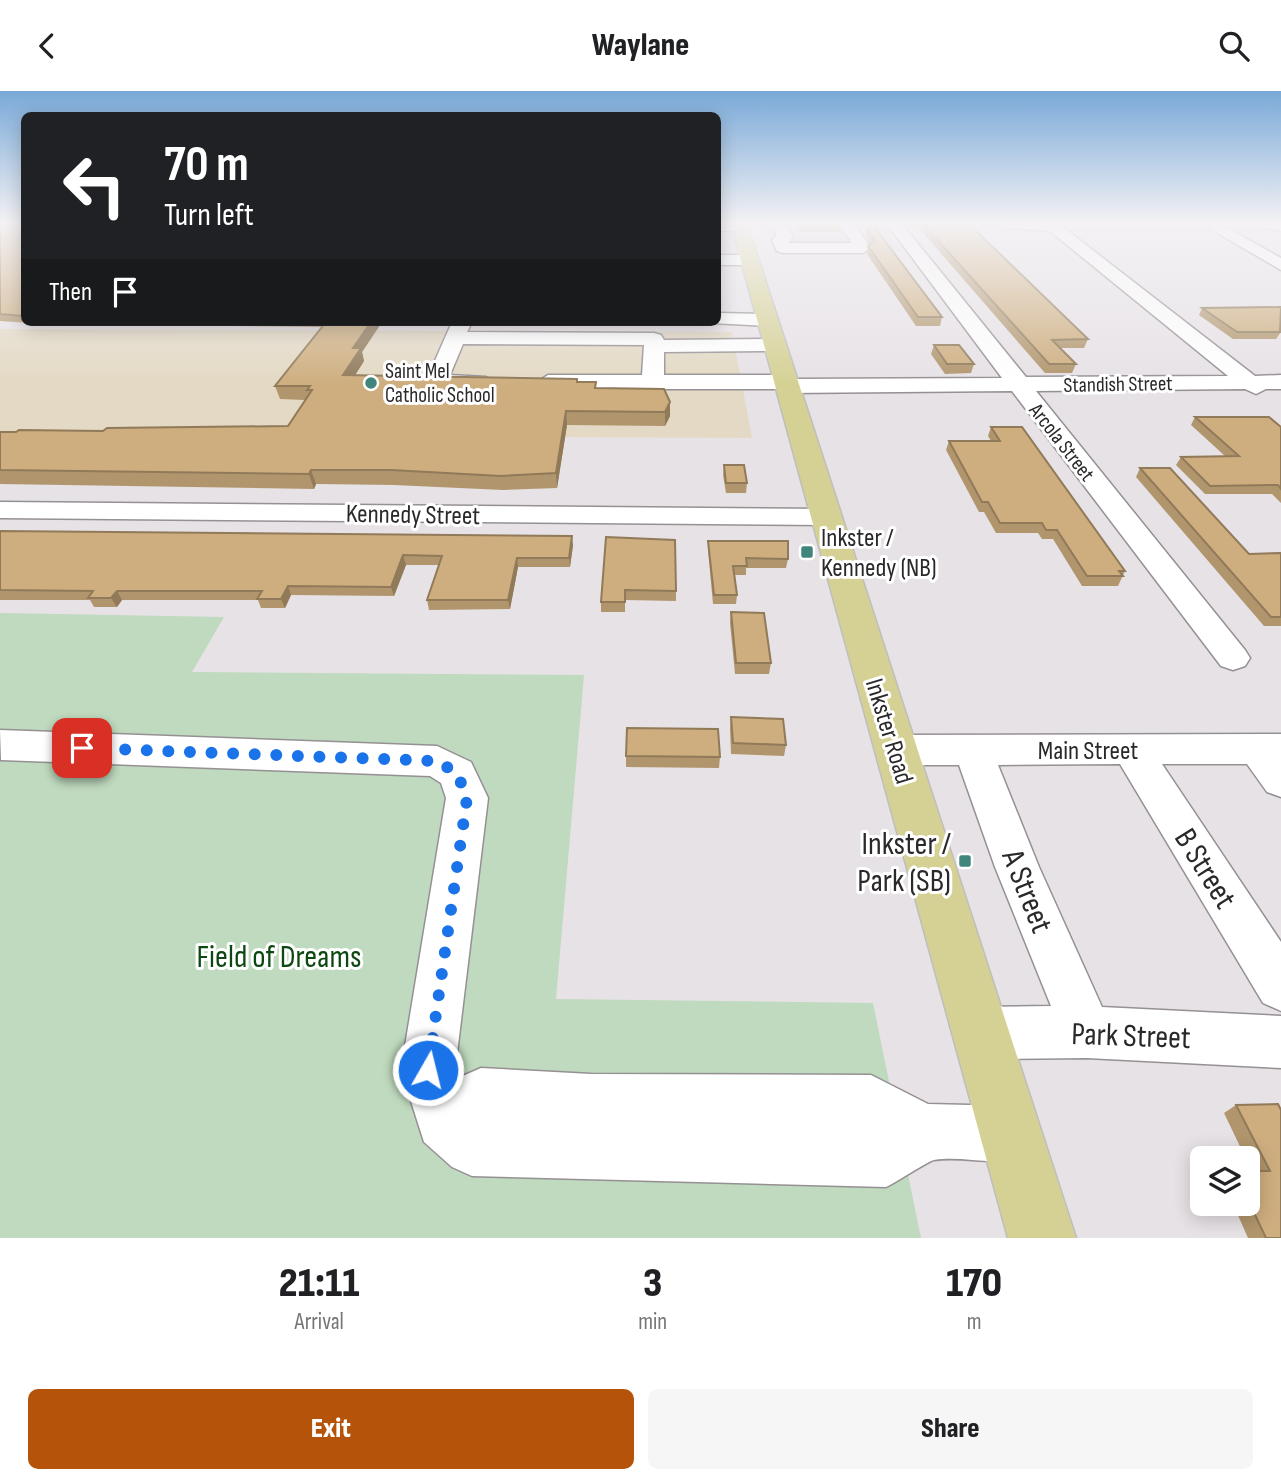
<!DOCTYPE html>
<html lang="en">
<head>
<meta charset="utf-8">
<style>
	:root { --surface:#fff; --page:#f6f6f6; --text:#202124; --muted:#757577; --accent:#b45309 }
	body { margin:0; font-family:"Sofia Sans Condensed",sans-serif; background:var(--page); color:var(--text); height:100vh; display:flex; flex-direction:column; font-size:26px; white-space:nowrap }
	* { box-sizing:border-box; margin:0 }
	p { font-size:23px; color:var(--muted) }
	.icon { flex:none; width:38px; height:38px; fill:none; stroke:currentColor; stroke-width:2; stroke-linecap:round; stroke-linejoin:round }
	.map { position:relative; height:1147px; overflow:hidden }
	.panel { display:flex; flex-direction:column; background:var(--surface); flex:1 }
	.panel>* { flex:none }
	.top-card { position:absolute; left:21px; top:21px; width:700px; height:214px; border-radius:10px; box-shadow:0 4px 18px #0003; background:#202124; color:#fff; overflow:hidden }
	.controls { position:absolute; left:1190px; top:1055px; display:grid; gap:14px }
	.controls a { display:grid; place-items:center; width:70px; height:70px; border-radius:10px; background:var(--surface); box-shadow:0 4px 18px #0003; font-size:35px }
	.pin { position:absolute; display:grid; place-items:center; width:60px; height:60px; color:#fff; margin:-30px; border-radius:14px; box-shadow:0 4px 10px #0006 }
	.me { position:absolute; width:77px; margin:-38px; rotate:8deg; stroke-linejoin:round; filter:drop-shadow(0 0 5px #0008) }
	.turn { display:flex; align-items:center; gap:24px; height:147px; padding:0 28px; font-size:32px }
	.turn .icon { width:91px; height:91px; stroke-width:2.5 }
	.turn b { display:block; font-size:49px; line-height:60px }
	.then { display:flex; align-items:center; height:66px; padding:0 28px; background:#0003; gap:14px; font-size:26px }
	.eta { display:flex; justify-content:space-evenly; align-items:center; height:119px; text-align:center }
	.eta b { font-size:42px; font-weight:800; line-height:49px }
	.button { display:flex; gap:14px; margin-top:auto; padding:14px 28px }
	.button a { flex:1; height:80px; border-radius:10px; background:var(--accent); color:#fff; font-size:28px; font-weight:800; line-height:80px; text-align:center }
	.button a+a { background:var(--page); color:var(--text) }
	header { display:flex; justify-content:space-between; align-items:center; height:91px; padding:0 28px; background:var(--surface); font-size:32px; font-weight:800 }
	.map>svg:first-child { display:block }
</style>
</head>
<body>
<header><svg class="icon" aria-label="back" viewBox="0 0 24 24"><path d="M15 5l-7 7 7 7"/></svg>Waylane<svg class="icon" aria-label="search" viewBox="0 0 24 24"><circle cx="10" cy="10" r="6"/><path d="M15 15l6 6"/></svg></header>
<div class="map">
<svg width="1281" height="1147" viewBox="0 0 1281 1147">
	<rect width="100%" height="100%" fill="#e7e2e6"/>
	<path fill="#dfd4de" d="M 766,133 L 881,133 L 903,161 L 774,162 Z
		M 906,133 L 1281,133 L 1281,141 L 913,142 Z"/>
	<path fill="#e3d9c4" d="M 0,238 L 732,241 L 752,347 L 0,343 Z"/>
	<path fill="#bfdabe" d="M 0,522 L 224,526 L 192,581 L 584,584 L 556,908 L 873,912 L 921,1147 L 0,1147 Z"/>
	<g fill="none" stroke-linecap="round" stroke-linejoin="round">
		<defs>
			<path id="minor" d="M 718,133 L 745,133 L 747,136 L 740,140 L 718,140 Z
				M 772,133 L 786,133 L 793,146 L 789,152 L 852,152 L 839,133 L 854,133 L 871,157 L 863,162 L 783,162 L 777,160 L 772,149 L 777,144 Z
				M 887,133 L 902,133 L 1026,286 L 1228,285 L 1050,140 L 1011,137 L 1004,133 L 1059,133 L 1255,285 L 1281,284 L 1281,298 L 1266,298 L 1256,303 L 1245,298 L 1036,300 L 1245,559 L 1250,567 L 1245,575 L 1233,579 L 1221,575 L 1012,300 L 787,302 L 778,298 L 548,298 L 537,291 L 548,284 L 642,284 L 644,254 L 463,253 L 450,284 L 486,286 L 489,291 L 486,296 L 437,297 L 426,290 L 452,231 L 472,231 L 467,241 L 654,242 L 661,244 L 664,249 L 775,248 L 785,254 L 775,260 L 664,261 L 664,284 L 786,284 L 795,288 L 1002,287 Z
				M 1202,133 L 1220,133 L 1281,167 L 1281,179 Z
				M 1261,133 L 1281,133 L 1281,140 L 1263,136 Z
				M 718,164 L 750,164 L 758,169 L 750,174 L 718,174 Z
				M 718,222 L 768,223 L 778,229 L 768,235 L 711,232 L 718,231 Z
				M 0,411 L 826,418 L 836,420 L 840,426 L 836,432 L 826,434 L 0,427 Z
				M 0,639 L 437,655 L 471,671 L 488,707 L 455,979 L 458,987 L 481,977 L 591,983 L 871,984 L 928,1013 L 1011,1015 L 1031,1023 L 1039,1043 L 1031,1063 C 994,1078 969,1064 934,1069 C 928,1070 897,1091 886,1096 L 472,1085 L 452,1076 L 424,1051 L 401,979 L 446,707 L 441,692 L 430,685 L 1,669 Z
				M 1281,643 L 1281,706 L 1267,701 L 1247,673 L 1162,673 L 1281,851 L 1281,920 L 1263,912 L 1120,673 L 998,674 L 1039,776 L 1102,916 L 1281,925 L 1281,977 L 1087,967 L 980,968 L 962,960 L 954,942 L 962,924 L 980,916 L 1051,915 L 995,776 L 959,674 L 896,674 L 882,670 L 877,659 L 882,648 L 896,644 Z"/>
			<path id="major" d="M 731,133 L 747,133 L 1076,1147 L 1008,1147 Z"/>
		</defs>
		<use href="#minor" stroke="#959094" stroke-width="3"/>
		<use href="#major" stroke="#bfbebf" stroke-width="3"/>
		<use href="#minor" fill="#fff" fill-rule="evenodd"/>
		<use href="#major" fill="#d5d194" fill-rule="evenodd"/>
	</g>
	<path fill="#b1966d" d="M 0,133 L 24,133 L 24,231 L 177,231 L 173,235 L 60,234 L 0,230 Z
		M 795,133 L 841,133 L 839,141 L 799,141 Z
		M 907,133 L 999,133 L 998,136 L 972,136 L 1088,248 L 1084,257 L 1061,257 L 1076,273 L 1072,282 L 1045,282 L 918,136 L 909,136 Z
		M 867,138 L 942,226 L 940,235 L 916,235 L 867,163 L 868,155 L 871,153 L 866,145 Z
		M 1281,216 L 1281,241 L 1276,248 L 1233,248 L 1199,224 L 1202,217 Z
		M 231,231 L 382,231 L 362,261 L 364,270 L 355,284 L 577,288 L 578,291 L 596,291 L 596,297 L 670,311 L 670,325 L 665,335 L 567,334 L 557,397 L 503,399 L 394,394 L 316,393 L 314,398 L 0,393 L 0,341 L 288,335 L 305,309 L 280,308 L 275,295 L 322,236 L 233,235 Z
		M 934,254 L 974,273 L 971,282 L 945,283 L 931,263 Z
		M 1195,326 L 1281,336 L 1281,412 L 1272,403 L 1205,403 L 1176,374 L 1181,366 L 1225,365 L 1191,334 Z
		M 991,336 L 1125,480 L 1118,495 L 1082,495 L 1053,448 L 1042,448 L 1038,442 L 996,442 L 984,421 L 979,421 L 946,359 L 949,350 L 991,350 L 988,345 Z
		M 724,374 L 747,392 L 746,402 L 726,402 L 723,384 Z
		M 1140,377 L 1249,463 L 1281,462 L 1281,535 L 1264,535 L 1136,386 Z
		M 0,440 L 573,454 L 570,476 L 518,476 L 510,518 L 429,519 L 427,509 L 439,474 L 406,474 L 394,505 L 291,504 L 285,517 L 261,517 L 258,509 L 122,509 L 117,516 L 94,516 L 90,509 L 0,509 Z
		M 606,446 L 676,500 L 676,510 L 625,509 L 625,521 L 601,521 L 601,511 Z
		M 708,450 L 788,468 L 786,477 L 746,477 L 746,484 L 735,484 L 737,504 L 736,513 L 713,513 L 708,459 Z
		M 731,521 L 771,572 L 769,583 L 735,583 L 730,532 Z
		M 731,626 L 786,654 L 784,665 L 731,663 L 730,637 Z
		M 626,665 L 720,666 L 719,677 L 626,676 Z
		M 1236,1014 L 1281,1019 L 1281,1147 L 1248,1147 L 1233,1113 L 1248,1113 L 1248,1080 L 1253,1080 L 1248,1070 L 1248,1068 L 1246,1068 L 1224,1022 Z"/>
	<path fill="#907a59" d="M 371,231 L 382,231 L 362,261 L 364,270 L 347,297 L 343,284 L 353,257 Z
		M 670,311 L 670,325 L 665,335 L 665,321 Z
		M 566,320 L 567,334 L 557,397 L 556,382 Z
		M 311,379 L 316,393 L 314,398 L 309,383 Z
		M 572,445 L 573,454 L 570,476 L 569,467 Z
		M 403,464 L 406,474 L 394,505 L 391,496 Z
		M 517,467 L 518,476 L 510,518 L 508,509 Z
		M 288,495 L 291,504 L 285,517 L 281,508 Z
		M 117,500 L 122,509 L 117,516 L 111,507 Z"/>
	<path fill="#ceae7f" stroke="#907a59" stroke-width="2" d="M 0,133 L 24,133 L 24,225 L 0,223 Z
		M 923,133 L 969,133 L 1088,248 L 1052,249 L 1076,273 L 1049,273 Z
		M 873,134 L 942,226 L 918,226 L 868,155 L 875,150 L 867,138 Z
		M 1281,216 L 1280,241 L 1237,241 L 1202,217 Z
		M 326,231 L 371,231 L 353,257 L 361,257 L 343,284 L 577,288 L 577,291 L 596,291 L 595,297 L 664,298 L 670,311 L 665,321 L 566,320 L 556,382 L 501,385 L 391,379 L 311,379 L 309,383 L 0,379 L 0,341 L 16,341 L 19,339 L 103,340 L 107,337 L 288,335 L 312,299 L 307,299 L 310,295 L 275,295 Z
		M 934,254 L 959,254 L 974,273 L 947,273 Z
		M 1195,326 L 1269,326 L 1281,336 L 1281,398 L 1278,394 L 1210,395 L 1181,366 L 1239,365 Z
		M 991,336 L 1022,336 L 1125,480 L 1119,480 L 1123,485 L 1087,485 L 1057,439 L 1046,439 L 1042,432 L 1000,432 L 988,411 L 982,411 L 949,350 L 1000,350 Z
		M 724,374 L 744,374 L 747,392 L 726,392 Z
		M 1140,377 L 1170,377 L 1249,463 L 1281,462 L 1281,526 L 1271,526 Z
		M 0,440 L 572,445 L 569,467 L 517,467 L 508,509 L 427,509 L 442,465 L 403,464 L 391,496 L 288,495 L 281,508 L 257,508 L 262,500 L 117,500 L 111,507 L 88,507 L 93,500 L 0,499 Z
		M 606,446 L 675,449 L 676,500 L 625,499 L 625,511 L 601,511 Z
		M 708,450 L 788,450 L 788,468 L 746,467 L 747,475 L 733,475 L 737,504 L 714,504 Z
		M 731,521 L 764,522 L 771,572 L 736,572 Z
		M 731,626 L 783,628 L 786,654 L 733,652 Z
		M 627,637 L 718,638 L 720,666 L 626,665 Z
		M 1278,1013 L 1281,1019 L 1281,1147 L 1266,1147 L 1248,1109 L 1248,1080 L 1270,1080 L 1236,1014 Z"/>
	<linearGradient id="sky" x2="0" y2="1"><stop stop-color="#79a9d8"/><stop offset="0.45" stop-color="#f4f2f4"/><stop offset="1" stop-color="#f4f2f4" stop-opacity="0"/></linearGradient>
	<rect width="1281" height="294" fill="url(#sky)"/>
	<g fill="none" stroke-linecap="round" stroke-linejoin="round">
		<path stroke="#1a73e8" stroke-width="12" stroke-dasharray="0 21.6" d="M 82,657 L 437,670 L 457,682 L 467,707 L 428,979"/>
	</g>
	<g fill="#40867d" stroke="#fff" stroke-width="2.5">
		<circle cx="371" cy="292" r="7"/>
		<rect x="800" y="454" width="14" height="14" rx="3.5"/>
		<rect x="958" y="763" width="14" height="14" rx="3.5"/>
	</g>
	<g text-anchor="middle" stroke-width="6" stroke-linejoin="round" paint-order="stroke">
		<g font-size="21" fill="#2a282a" stroke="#fff" text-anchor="start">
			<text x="385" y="287">Saint Mel<tspan x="385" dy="24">Catholic School</tspan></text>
		</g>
		<g font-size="21" fill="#2a282a" stroke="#fff">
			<text transform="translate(1118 293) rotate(-1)" y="7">Standish Street</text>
			<text transform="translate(1062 351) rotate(52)" y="7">Arcola Street</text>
		</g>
		<g font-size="26" fill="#2a282a" stroke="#fff">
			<text transform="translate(413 423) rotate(1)" y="9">Kennedy Street</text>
			<text transform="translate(890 640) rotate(73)" y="9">Inkster Road</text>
			<text x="1088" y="668">Main Street</text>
		</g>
		<g font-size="26" fill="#2a282a" stroke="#fff" text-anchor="start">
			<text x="821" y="455">Inkster /<tspan x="821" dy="30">Kennedy (NB)</tspan></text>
		</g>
		<g font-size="32" fill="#2a282a" stroke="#fff" text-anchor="end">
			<text x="951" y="763">Inkster /<tspan x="951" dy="37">Park (SB)</tspan></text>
		</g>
		<g font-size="32" fill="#2a282a" stroke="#fff">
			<text transform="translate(1206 777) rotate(58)" y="11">B Street</text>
			<text transform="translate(1028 800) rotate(68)" y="11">A Street</text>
			<text transform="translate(1131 944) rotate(2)" y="11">Park Street</text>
		</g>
		<g font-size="32" fill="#0d4812" stroke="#fff">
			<text x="279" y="876">Field of Dreams</text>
		</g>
	</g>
</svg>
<div class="controls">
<a><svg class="icon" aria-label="layers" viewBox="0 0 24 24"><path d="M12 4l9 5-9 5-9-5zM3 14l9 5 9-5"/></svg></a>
</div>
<div class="pin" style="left:82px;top:657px;background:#d93025"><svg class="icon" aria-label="arrive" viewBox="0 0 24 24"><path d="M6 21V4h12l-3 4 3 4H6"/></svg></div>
<svg class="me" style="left:428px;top:979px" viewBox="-20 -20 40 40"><circle r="17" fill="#1a73e8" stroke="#fff" stroke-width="3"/><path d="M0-11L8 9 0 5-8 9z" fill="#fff"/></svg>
<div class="top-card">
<div class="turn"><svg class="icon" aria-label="left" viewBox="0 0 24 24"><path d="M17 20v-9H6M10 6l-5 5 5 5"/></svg><div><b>70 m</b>Turn left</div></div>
<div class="then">Then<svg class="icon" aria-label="arrive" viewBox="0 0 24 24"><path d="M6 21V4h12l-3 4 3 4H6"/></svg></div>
</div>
</div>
<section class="panel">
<div class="eta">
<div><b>21:11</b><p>Arrival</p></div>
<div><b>3</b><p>min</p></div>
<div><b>170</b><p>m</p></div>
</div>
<div class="button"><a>Exit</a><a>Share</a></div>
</section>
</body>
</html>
